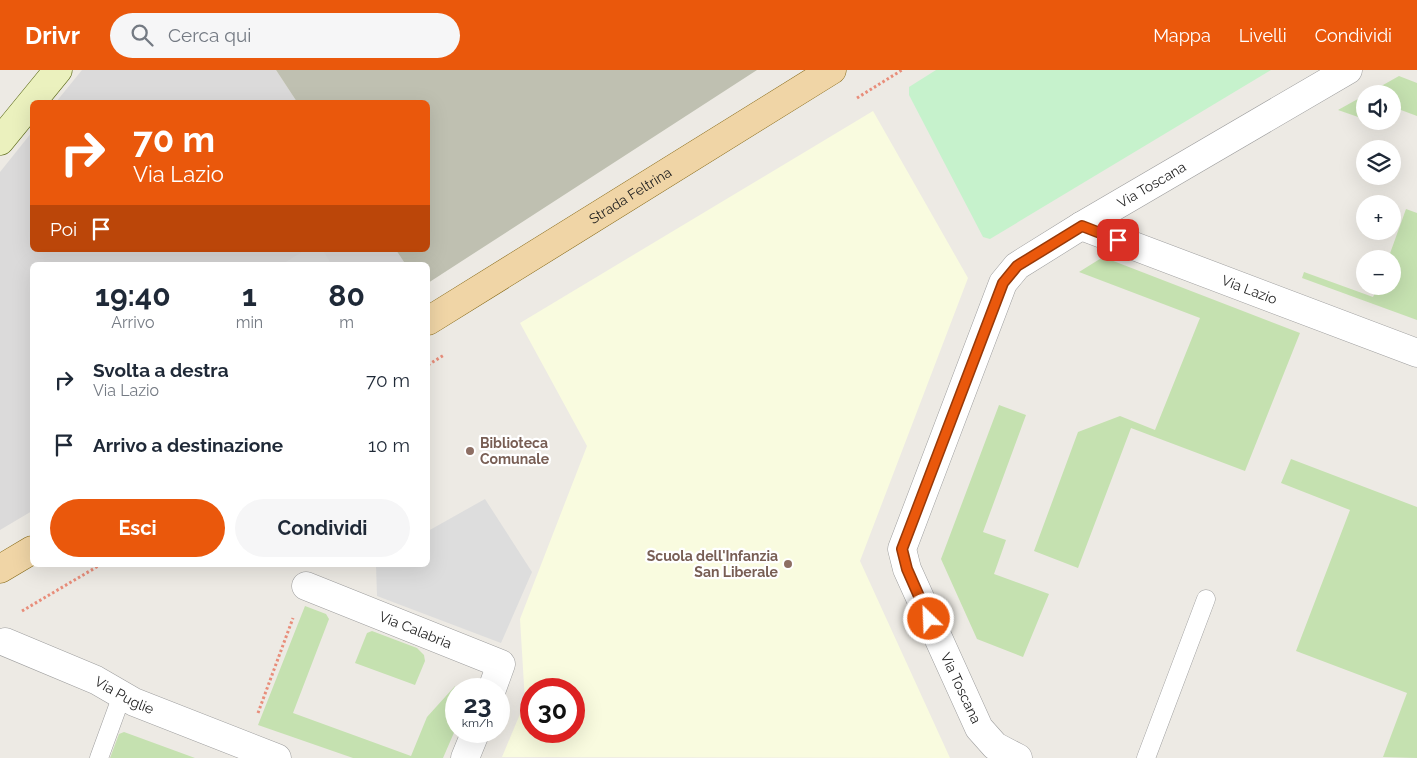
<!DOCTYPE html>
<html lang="it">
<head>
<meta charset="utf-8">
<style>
	:root { --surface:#fff; --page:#f6f6f7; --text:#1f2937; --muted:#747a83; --accent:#ea580c }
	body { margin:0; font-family:Raleway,sans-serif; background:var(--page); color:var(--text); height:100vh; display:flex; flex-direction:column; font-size:19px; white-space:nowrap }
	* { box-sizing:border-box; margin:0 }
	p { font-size:16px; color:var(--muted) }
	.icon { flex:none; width:28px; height:28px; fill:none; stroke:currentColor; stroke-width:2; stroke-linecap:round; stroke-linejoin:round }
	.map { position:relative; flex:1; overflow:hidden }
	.details { position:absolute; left:30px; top:192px; width:400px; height:305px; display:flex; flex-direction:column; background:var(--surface); border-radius:8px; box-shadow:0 5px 20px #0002 }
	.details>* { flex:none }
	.guide { position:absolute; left:30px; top:30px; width:400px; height:152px; border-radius:8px; box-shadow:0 5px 20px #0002; background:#ea580c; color:#fff; overflow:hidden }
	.buttons { position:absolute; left:1356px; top:15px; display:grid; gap:10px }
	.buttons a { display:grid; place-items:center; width:45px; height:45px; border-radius:50%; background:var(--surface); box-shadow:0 5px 20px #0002; font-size:25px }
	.speed { position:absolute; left:445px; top:608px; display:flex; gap:10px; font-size:25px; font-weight:700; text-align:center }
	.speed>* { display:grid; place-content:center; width:65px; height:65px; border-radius:50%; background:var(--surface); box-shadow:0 5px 20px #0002; line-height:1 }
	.speed small { font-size:12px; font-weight:400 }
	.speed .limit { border:8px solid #d22; background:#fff; color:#111 }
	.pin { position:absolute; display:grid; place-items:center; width:42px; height:42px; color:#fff; margin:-21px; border-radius:10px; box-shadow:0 2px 8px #0006 }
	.me { position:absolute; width:55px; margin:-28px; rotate:336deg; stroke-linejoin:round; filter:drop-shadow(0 0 4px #0008) }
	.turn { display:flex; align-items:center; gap:18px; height:105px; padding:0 20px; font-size:22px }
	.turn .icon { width:65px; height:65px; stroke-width:2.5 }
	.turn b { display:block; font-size:35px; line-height:42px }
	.then { display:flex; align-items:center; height:48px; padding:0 20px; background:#0003; gap:10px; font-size:19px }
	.eta { display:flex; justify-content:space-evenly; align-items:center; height:85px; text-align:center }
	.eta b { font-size:30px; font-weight:700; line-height:35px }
	.primary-button { display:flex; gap:10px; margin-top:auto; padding:10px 20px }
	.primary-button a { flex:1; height:58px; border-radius:30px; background:var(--accent); color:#fff; font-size:20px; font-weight:700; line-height:58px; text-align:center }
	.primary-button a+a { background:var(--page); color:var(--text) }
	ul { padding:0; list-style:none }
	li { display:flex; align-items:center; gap:15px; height:65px; padding:0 20px }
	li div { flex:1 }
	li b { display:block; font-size:19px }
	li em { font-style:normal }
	header { display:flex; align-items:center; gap:30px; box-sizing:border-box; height:70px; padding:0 25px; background:var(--accent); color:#fff }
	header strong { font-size:24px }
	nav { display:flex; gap:28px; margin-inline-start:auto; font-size:18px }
	.search { width:350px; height:45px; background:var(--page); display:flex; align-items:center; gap:12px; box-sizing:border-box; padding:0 18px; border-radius:28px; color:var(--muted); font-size:19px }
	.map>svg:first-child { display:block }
</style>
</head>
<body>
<header>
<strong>Drivr</strong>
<div class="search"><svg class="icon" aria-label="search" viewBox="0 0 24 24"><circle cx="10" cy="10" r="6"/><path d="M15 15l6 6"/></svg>Cerca qui</div>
<nav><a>Mappa</a><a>Livelli</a><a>Condividi</a></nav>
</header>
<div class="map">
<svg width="1417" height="688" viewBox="0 0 1417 688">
	<rect width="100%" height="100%" fill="#edeae4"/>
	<path fill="#dbdada" d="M 82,0 L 276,0 L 297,32 L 56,32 Z
		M 32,62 L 32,180 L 396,180 L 406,195 L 32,195 L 32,441 L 0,460 L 0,102 Z"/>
	<path fill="#f9fbdf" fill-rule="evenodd" d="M 873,41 L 968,208 L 860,491 L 950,688 L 502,687 L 525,632 L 520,549 L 587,376 L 520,253 ZM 531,619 L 574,619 L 574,661 L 531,661 Z"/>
	<path fill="#bfc0b1" d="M 276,0 L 757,0 L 428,213 L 428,195 L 406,195 L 396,180 L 428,180 L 428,32 L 297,32 Z"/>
	<path fill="#c5e1b0" d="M 1399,6 L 1417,13 L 1417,46 L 1393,37 L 1392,24 L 1367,24 Z
		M 1365,25 L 1365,46 L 1361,48 L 1338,40 Z
		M 1406,139 L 1417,143 L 1417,250 L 1302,208 L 1304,202 L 1373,227 L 1378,216 L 1392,216 L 1392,189 L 1388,189 Z
		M 1103,187 L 1300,263 L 1245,401 L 1131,358 L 1078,498 L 1034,481 L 1078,362 L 1120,346 L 1155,360 L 1200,248 L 1079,202 Z
		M 999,335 L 1026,345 L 983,462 L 1006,470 L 994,504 L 1049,524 L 1023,587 L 977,569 L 941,489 Z
		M 1291,389 L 1417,437 L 1417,688 L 1383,687 L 1407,623 L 1296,581 L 1350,440 L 1281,413 Z
		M 305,536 L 326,544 L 329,549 L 293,643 L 411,686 L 427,647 L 455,616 L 456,658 L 443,688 L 353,688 L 258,655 Z
		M 372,561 L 417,578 L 424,585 L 425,591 L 415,615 L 355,593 L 367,563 Z
		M 124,662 L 195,688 L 110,688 L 119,664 Z"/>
	<path fill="#c6f2cc" d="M 936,0 L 1271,0 L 990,169 L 983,167 L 909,25 L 909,17 Z"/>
	<path fill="#ddd" d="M 305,180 L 323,180 L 332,195 L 281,195 Z
		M 485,429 L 532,502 L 501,573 L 377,526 L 376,495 L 428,495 L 428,461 Z"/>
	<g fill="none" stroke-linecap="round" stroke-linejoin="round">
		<defs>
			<path id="service" d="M 99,688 L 122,625
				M 1146,688 L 1206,529"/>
			<g id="minor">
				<path id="s1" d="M 1081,156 L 1417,283"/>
				<path id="s2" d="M 306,516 L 501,594 L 492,619"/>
				<path id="s3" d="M 5,572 L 96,610 L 134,632 L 277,688"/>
				<path d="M 465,688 L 476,661"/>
				<path id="s4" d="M 1018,688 L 995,676 L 979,658 L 907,499 L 902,479 L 1003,213 L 1017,196 L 1081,156 L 1348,0"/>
			</g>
			<path id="secondary" d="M 0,71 L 58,0"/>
			<g id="primary">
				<path id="s5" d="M 428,251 L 832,0"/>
				<path d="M 0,499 L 32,480"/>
			</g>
		</defs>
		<use href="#service" stroke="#9e9e9e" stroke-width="19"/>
		<use href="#minor" stroke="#9e9e9e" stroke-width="29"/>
		<use href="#secondary" stroke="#576612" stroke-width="29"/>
		<use href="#primary" stroke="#836612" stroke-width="29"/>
		<path stroke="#e88d7a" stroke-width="3" stroke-dasharray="2.5 2.5" stroke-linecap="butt" d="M 857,28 L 902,0
			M 428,295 L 444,285
			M 22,541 L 100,495
			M 258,643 L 293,548"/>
		<use href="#service" stroke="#fff" stroke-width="18"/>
		<use href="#minor" stroke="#fff" stroke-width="28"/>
		<use href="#secondary" stroke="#ebf1be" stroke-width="28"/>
		<use href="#primary" stroke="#f0d5a6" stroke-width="28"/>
	</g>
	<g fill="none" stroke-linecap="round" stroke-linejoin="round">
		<defs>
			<path id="route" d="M 929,549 L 907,499 L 902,479 L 1003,213 L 1017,196 L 1082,156 L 1118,170"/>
		</defs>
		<use href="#route" stroke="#983908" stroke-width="12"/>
		<use href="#route" stroke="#ea580c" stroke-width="9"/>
	</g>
	<g fill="#8d6e63" stroke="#fff" stroke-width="2">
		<circle cx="470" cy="381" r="5"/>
		<circle cx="788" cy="494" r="5"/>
	</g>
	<g text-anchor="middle" stroke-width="4.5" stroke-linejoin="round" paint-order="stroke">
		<g font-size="14" fill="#1d1d1d" stroke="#fff">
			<text dy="5" stroke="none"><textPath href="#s4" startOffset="709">Via Toscana</textPath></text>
			<text dy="5" stroke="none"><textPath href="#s5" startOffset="238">Strada Feltrina</textPath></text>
			<text dy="5" stroke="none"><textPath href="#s1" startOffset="180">Via Lazio</textPath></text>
			<text dy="5" stroke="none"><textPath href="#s2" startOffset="118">Via Calabria</textPath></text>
			<text transform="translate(961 618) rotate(65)" y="5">Via Toscana</text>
			<text dy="5" stroke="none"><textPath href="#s3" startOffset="131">Via Puglie</textPath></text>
		</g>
		<g font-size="14" font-weight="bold" fill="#785e54" stroke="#fff" text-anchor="start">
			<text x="480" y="378">Biblioteca<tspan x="480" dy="16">Comunale</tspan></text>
			<text x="778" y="491" text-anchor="end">Scuola dell'Infanzia<tspan x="778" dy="16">San Liberale</tspan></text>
		</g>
	</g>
</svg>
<div class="buttons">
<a><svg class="icon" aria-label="sound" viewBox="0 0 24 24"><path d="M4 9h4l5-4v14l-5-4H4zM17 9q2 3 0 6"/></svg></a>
<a><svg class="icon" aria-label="layers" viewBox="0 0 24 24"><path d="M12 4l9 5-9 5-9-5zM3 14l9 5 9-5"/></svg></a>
<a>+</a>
<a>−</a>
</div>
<div class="speed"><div>23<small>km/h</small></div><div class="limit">30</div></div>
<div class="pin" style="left:1118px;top:170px;background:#d93025"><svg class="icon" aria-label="arrive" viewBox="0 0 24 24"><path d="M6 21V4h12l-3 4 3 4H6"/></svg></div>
<svg class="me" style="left:929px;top:549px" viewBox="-20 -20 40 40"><circle r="17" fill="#ea580c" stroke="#fff" stroke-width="3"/><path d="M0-11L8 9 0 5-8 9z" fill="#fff"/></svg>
<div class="guide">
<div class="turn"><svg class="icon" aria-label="right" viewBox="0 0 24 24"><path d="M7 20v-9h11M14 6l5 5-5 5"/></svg><div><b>70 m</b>Via Lazio</div></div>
<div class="then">Poi<svg class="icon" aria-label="arrive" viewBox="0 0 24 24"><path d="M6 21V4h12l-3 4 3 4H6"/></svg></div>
</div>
<section class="details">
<div class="eta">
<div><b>19:40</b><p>Arrivo</p></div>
<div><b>1</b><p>min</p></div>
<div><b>80</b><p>m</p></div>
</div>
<ul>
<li><svg class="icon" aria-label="right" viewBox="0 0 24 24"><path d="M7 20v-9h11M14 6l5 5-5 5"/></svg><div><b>Svolta a destra</b><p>Via Lazio</p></div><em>70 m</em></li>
<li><svg class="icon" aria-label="arrive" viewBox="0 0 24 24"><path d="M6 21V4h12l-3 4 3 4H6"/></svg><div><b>Arrivo a destinazione</b></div><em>10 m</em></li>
</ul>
<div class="primary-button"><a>Esci</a><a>Condividi</a></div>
</section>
</div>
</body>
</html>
